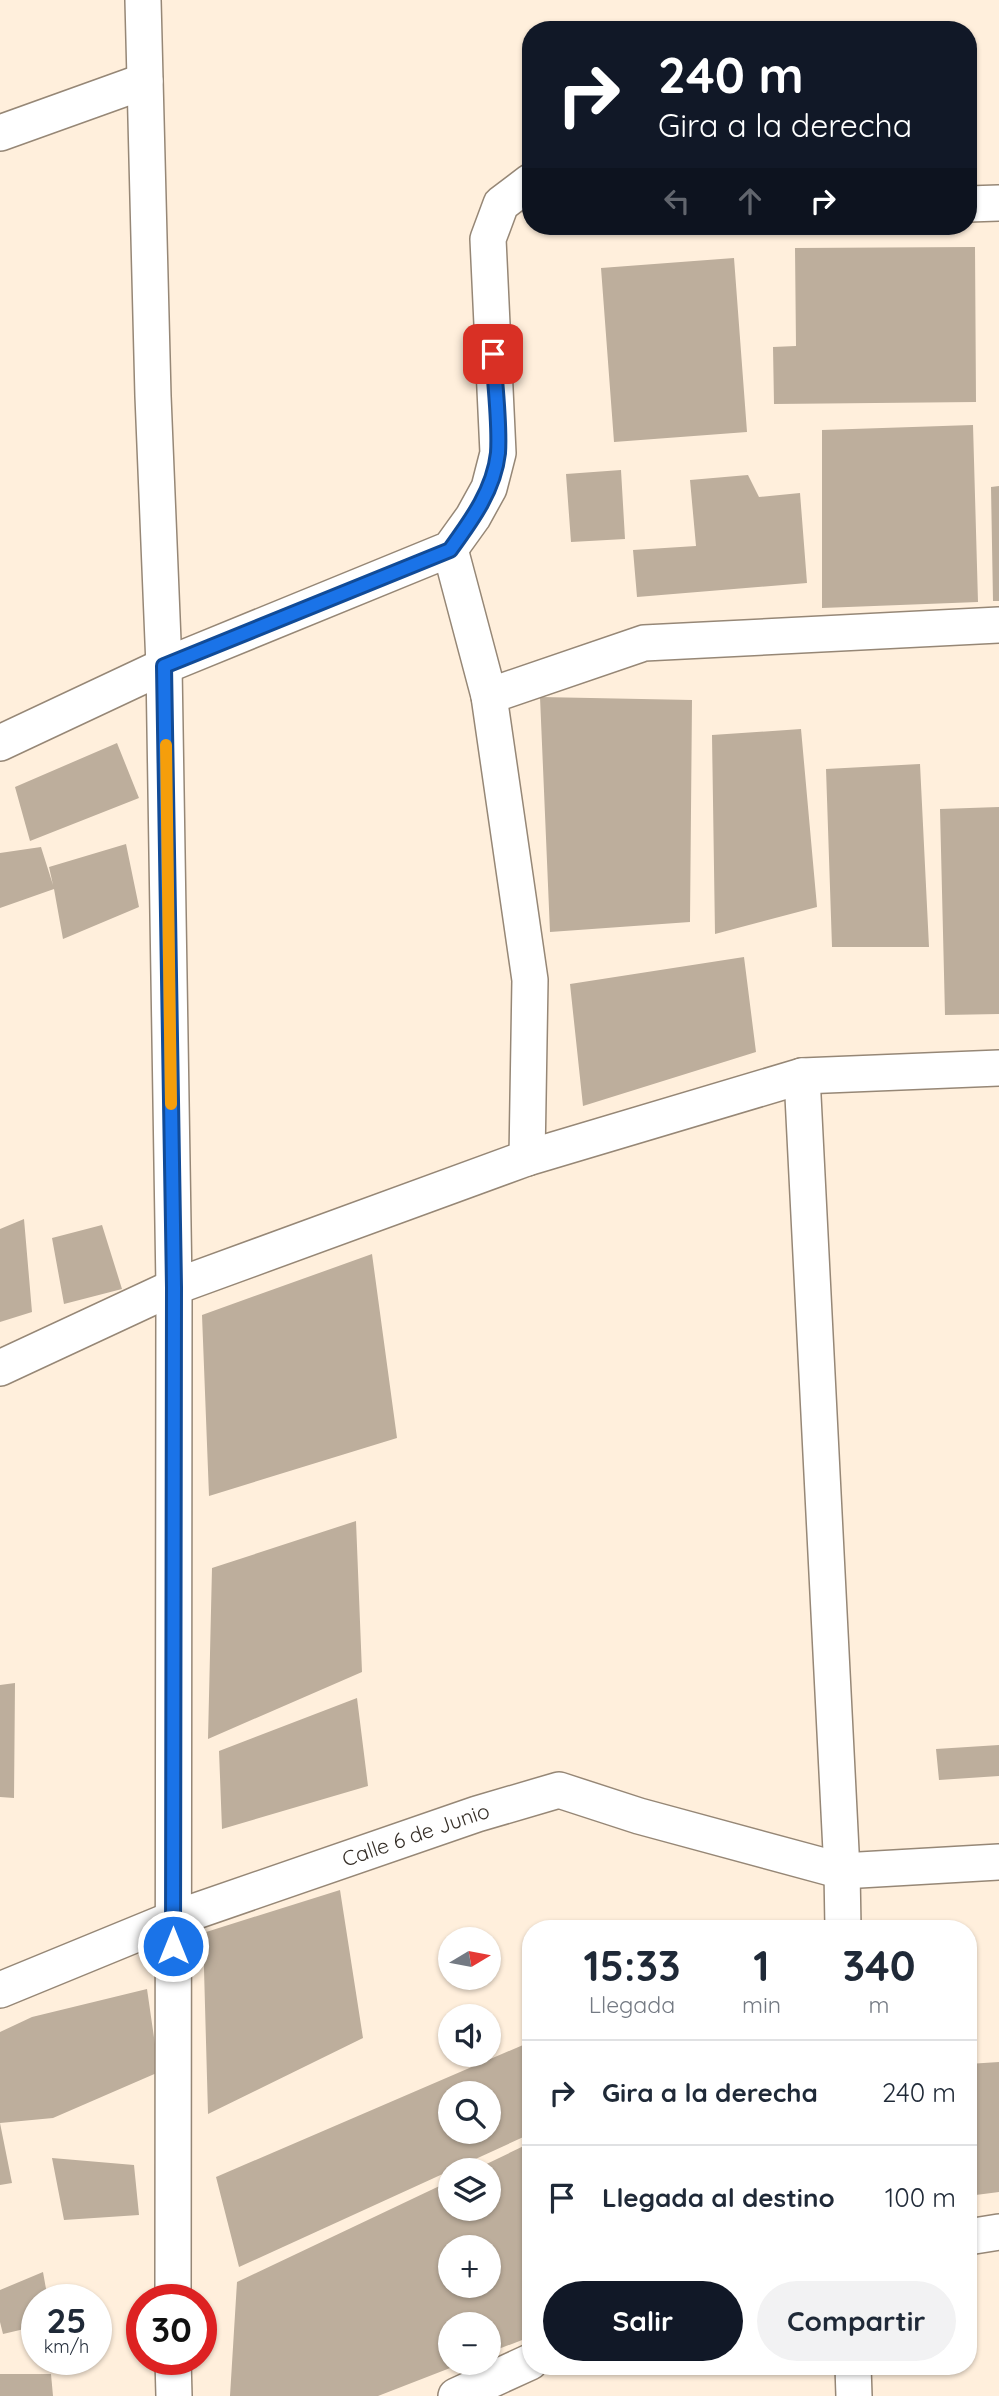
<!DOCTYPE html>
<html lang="es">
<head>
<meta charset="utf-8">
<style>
	:root { --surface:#fff; --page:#f2f2f3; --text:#1f2937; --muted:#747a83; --line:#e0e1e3; --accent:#111827 }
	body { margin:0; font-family:Quicksand,sans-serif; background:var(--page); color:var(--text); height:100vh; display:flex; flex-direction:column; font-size:26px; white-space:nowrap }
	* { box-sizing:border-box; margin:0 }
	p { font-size:23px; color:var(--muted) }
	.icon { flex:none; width:38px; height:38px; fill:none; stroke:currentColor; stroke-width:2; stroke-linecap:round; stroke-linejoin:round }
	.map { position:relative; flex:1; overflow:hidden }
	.sheet { position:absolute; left:522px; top:1920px; width:455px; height:455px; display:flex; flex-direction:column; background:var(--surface); border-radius:28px; box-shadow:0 2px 5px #0004 }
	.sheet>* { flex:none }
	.top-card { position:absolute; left:522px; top:21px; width:455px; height:214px; border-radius:28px; box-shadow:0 2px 5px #0004; background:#111827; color:#fff; overflow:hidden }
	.needle { width:46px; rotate:80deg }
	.tools { position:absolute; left:438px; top:1927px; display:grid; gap:14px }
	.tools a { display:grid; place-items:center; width:63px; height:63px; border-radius:50%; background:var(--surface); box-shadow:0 2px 5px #0004; font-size:35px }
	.speed { position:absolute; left:21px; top:2284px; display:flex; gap:14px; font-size:35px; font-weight:700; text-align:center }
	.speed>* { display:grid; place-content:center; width:91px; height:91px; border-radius:50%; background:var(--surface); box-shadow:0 2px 5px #0004; line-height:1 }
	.speed small { font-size:18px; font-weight:400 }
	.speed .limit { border:10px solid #d22; background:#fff; color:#111 }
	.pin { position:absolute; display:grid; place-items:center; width:60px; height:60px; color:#fff; margin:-30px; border-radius:14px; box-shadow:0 4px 10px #0006 }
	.me { position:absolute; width:77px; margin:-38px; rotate:0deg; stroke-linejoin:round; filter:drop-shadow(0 0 5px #0008) }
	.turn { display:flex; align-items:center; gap:24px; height:147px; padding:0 21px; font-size:32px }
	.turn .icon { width:91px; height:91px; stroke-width:2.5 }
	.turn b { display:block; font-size:49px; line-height:60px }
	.lanes { display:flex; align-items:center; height:66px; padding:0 21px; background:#0003; justify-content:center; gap:35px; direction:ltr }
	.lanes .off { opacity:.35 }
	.eta { display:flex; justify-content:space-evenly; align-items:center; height:119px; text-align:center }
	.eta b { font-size:42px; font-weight:700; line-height:49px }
	.cta { display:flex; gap:14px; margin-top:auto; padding:14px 21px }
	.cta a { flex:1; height:80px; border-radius:42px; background:var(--accent); color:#fff; font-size:28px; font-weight:700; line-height:80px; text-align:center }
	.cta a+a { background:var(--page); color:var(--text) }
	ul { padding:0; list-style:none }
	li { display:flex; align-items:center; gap:21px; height:105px; padding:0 21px; border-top:2px solid var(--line) }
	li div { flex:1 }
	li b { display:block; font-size:26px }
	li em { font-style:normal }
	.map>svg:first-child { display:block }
</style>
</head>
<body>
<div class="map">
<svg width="999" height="2396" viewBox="0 0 999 2396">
	<rect width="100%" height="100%" fill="#ffefdc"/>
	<path fill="#bdae9c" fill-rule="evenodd" d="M 975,247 L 976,402 L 774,404 L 773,347 L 796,346 L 795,248 Z
		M 734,258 L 747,432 L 614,442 L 601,268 Z
		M 973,425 L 978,602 L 822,608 L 822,430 Z
		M 621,470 L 625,539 L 571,542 L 566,474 Z
		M 748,475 L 759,497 L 800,493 L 807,583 L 637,597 L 633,550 L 696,546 L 690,480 Z
		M 999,486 L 999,601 L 993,601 L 991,487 Z
		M 540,697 L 692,700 L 690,922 L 550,932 Z
		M 801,729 L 817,907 L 715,934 L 712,735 Z
		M 117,743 L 139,798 L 30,841 L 15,787 Z
		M 920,764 L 929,947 L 832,947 L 826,769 Z
		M 999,807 L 999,1014 L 945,1015 L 940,809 Z
		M 126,844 L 139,907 L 63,939 L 54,889 L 0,908 L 0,853 L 41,847 L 53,885 L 49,867 Z
		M 744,957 L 756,1052 L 583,1106 L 570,984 Z
		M 24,1219 L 32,1312 L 0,1322 L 0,1229 Z
		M 102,1225 L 122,1289 L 64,1304 L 52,1238 Z
		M 372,1254 L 397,1438 L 209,1496 L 202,1315 Z
		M 356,1521 L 362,1672 L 208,1739 L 212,1568 Z
		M 15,1683 L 14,1798 L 0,1797 L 0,1685 Z
		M 357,1698 L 368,1786 L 222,1829 L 219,1751 Z
		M 999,1745 L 999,1776 L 939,1780 L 936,1749 Z
		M 340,1890 L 363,2038 L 208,2114 L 203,1933 Z
		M 147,1989 L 159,2072 L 53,2118 L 0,2123 L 0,2032 L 32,2017 Z
		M 530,2042 L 530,2134 L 239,2267 L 216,2177 ZM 450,2093 L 488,2093 L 488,2132 L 450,2132 Z
		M 999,2062 L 999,2192 L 968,2196 L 968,2064 Z
		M 0,2123 L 12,2183 L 0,2185 Z
		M 530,2143 L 530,2337 L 488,2353 L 488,2324 L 450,2324 L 450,2362 L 463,2363 L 378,2396 L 230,2396 L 237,2282 L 450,2181 L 450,2208 L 488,2208 L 488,2170 L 474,2170 ZM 450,2247 L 488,2247 L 488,2286 L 450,2286 Z
		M 52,2158 L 134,2165 L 139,2215 L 64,2220 Z
		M 43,2272 L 48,2300 L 37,2300 L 37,2326 L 3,2334 L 0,2322 L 0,2290 Z
		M 890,2366 L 921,2366 L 921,2368 L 890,2370 Z
		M 0,2374 L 51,2374 L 53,2396 L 0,2396 Z"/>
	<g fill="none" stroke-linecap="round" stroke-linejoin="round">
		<defs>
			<g id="street">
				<path d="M 143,0 L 153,396 L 164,666 L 174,1287 L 173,2300"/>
				<path d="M 0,133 L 145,81"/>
				<path d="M 968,204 L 999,203"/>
				<path d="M 450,549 L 489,696 L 530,980 L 527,1158"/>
				<path d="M 489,696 L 644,643 L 999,625"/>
				<path d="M 0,743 L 164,666 L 450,549 L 473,517 L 489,488 L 498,453 L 488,239 L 501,204 L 530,182"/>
				<path d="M 802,1076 L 842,1871 L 843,1928"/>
				<path d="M 0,1368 L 174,1287 L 527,1158 L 802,1076 L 999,1068"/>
				<path id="s1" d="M 0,1990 L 173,1919 L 477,1814 L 559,1790 L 639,1816 L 842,1871 L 999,1862"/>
				<path d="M 968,2237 L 999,2232"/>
				<path d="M 173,2359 L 174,2396"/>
				<path d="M 853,2366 L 854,2396"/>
				<path d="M 456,2396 L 530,2362"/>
			</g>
		</defs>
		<use href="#street" stroke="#968776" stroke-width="38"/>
		<use href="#street" stroke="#fff" stroke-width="35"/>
	</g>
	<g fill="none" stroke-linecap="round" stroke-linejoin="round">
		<defs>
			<path id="route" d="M 173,1946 L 174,1287 L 164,666 L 450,550 C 471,521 494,490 498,453 C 500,424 495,384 493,354"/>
		</defs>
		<use href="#route" stroke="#114b97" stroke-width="18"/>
		<use href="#route" stroke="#1a73e8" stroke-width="12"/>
		<path stroke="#f59e0b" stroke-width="12" d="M 166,745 L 171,1104"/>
	</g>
	<g text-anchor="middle" stroke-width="6" stroke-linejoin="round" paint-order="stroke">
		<g font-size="21" fill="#352e27" stroke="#fff">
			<text dy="7" stroke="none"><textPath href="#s1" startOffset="444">Calle 6 de Junio</textPath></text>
		</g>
	</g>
</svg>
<div class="tools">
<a><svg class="needle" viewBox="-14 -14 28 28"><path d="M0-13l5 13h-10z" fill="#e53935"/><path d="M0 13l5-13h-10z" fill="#747a83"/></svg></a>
<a><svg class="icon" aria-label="sound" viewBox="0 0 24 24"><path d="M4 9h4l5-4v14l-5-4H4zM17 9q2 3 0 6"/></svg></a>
<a><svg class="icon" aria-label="search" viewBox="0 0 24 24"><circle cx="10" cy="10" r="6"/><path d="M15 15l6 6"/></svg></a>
<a><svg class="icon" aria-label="layers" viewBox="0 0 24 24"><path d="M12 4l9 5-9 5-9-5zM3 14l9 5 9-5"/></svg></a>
<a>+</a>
<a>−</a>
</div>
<div class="speed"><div>25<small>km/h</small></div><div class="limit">30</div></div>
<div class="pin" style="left:493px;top:354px;background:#d93025"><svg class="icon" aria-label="arrive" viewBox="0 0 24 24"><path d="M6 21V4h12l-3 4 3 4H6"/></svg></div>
<svg class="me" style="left:173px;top:1946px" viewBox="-20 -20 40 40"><circle r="17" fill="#1a73e8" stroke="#fff" stroke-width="3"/><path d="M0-11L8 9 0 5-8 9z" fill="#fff"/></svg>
<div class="top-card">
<div class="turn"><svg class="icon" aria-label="right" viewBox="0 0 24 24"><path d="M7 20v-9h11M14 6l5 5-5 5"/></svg><div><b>240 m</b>Gira a la derecha</div></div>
<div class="lanes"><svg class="icon off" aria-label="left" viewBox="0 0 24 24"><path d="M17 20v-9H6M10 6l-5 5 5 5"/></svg><svg class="icon off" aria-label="ahead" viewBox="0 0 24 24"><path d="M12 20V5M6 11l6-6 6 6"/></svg><svg class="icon" aria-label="right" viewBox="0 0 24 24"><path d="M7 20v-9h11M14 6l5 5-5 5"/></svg></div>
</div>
<section class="sheet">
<div class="eta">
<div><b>15:33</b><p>Llegada</p></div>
<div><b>1</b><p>min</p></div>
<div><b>340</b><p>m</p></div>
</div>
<ul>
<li><svg class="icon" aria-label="right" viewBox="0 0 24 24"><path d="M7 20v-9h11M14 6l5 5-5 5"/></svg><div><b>Gira a la derecha</b></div><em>240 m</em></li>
<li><svg class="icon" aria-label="arrive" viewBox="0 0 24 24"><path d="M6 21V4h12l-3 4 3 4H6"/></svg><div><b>Llegada al destino</b></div><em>100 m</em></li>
</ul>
<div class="cta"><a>Salir</a><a>Compartir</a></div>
</section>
</div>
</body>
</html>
